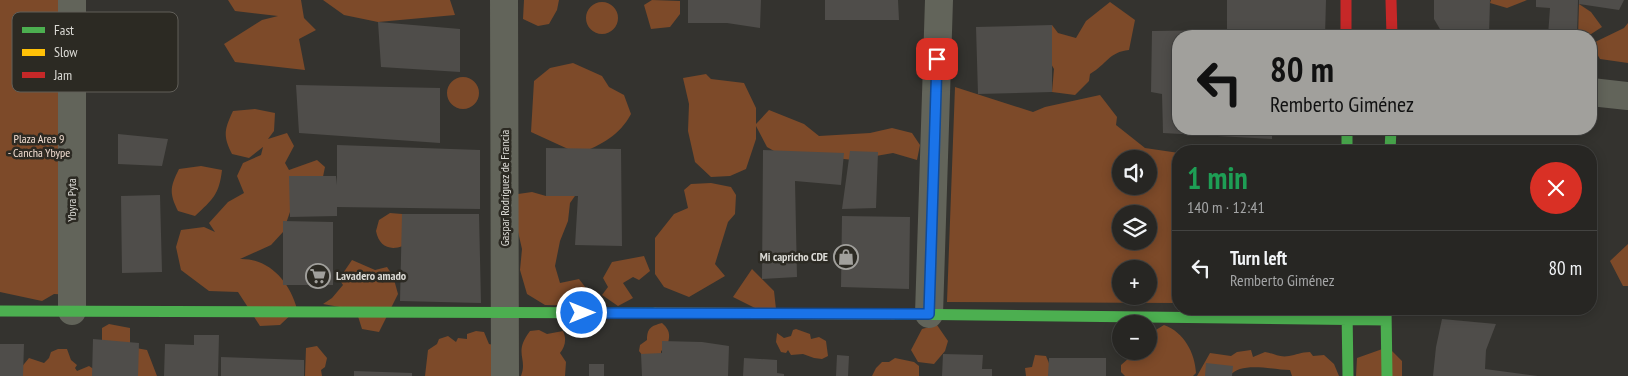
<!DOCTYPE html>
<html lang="en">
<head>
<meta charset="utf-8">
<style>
	:root { --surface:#272623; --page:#333230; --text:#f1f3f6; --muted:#a4a5a6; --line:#434341 }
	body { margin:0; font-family:"PT Sans Narrow",sans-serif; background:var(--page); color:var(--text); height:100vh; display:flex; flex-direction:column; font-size:19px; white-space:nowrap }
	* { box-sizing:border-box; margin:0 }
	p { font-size:16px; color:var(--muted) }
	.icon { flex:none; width:28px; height:28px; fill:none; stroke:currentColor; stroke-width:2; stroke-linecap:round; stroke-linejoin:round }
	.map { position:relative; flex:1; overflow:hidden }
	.details { position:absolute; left:1172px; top:145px; width:425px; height:170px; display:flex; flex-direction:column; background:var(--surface); border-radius:20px; box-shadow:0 2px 12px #0003,0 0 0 1px var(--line) }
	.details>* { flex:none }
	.guide { position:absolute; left:1172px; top:30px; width:425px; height:105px; border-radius:20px; box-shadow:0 2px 12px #0003,0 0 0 1px var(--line); background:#a1a09c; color:#111; overflow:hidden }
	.buttons { position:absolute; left:1112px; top:150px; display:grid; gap:10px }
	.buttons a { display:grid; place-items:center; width:45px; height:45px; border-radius:50%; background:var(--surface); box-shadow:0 2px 12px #0003,0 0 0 1px var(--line); font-size:25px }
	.pin { position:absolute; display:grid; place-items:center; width:42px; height:42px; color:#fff; margin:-21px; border-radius:10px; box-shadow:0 2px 8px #0006 }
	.me { position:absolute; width:55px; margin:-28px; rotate:90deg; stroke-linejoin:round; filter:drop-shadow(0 0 4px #0008) }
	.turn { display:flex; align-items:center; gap:18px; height:105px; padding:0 15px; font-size:22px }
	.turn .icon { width:65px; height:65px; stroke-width:2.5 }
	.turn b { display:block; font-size:35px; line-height:42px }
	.round { display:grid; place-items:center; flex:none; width:52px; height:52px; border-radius:26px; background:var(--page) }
	.summary { display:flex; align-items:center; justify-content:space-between; height:85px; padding:0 15px }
	h1 { font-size:30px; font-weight:800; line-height:38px; color:#1e9e55 }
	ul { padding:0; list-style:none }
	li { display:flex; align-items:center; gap:15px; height:75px; padding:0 15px; border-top:1px solid var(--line) }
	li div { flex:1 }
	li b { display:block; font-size:19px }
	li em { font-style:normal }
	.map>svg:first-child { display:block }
</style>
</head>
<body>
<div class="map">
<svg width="1628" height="376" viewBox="0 0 1628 376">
	<rect width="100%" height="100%" fill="#34332f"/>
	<path fill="#7d4a29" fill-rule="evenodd" d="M 0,0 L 79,0 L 78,295 L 54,294 L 42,301 L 0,292 Z
		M 228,0 L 301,0 L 304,18 L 316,30 L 299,39 L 305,70 L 235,62 L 224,44 L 262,20 L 278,16 L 235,11 Z
		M 323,0 L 450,0 L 455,15 L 378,22 L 344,15 Z
		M 524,0 L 559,0 L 557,10 L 549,24 L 538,26 L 523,19 Z
		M 652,0 L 680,1 L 680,14 L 670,27 L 651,29 L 644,5 Z
		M 1491,0 L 1527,0 L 1507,8 L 1490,3 Z
		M586 18a16 16 0 1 1 32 0a16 16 0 1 1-32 0Z
		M 1110,2 L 1135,20 L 1129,50 C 1109,52 1107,64 1090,74 L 1089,81 L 1075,95 L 1052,92 L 1054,69 L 1042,48 L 1052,25 L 1058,33 L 1076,38 L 1086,21 Z
		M 1579,4 L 1591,12 L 1602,27 L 1588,36 L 1578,36 Z
		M 1628,23 L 1628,63 L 1600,59 L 1591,44 L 1624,28 Z
		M 573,63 L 602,76 L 609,87 L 624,95 L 631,114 C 619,136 602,144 579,154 L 531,132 L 534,81 L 550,68 Z
		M 706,74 L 711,79 L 744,83 L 756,108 L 756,124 L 769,110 L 804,124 L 819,136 L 870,133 L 892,128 L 912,133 L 920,145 L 917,160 L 893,153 L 853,160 L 774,151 L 767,147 L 756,126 L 756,139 L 746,169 L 730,176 L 711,177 L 695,162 L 688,131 L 689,104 L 683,78 Z
		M447 93a16 16 0 1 1 32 0a16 16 0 1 1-32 0Z
		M 955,87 L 1033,112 L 1045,107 L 1100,95 L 1117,117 L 1116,125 L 1145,148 L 1179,153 L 1179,303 L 947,302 ZM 1121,159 L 1149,159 L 1149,186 L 1121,186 ZM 1121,214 L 1149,214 L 1149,241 L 1121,241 ZM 1121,269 L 1149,269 L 1149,296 L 1121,296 Z
		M 255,109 L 275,113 L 274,131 L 268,139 L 287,133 L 294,146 L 285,163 L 289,170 L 317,160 L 325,167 L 320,191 L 290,212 L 283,232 L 271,245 L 240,259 C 269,258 290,282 297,309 L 280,325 L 260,326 L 238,292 L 209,291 L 181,270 L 176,247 L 181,230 L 204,227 L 215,232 L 209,223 L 228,202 L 244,193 L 237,176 L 243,163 L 261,155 L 263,147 L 249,158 L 232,154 C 223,136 224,130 233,111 Z
		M 201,166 L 222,170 C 219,195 213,199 195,216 L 178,211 C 169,193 170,187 179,169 Z
		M 556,173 L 582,186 L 570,203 L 568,221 L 560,241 L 555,266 L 560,283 L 579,279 L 592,296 L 588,306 L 545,305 L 527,294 L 520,270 L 522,249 L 516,223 L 518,194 L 532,192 L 546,196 Z
		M 711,183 L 731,187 L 736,195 L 735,214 L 728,222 L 715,264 L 725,276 L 689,297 L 664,287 L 655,274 L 655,238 L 674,214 L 688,208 L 684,190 L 691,184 Z
		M 390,213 L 402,214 L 406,218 L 403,246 C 389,251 379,246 376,231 L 379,220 Z
		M 1628,244 L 1628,286 L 1623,286 L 1610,261 Z
		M 644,256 L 650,271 L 639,280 L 633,277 L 623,283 L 633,298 L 618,306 L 602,295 L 608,287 L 603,278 L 612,262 Z
		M 352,260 L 375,270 L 387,267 L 393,276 L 398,294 L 379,332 L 362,329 L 356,310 L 323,304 L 332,298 L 343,285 L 339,279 Z
		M 752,269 L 774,291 L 776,309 L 755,308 L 733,297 Z
		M 662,323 C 671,331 670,336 667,347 L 661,351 L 661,358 L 646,360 L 639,351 L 640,345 L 647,340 C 647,328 651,326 662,323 Z
		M 109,324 L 130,328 L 130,351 L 136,348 L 147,350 L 157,376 L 17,376 L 20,369 L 29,358 L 44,363 L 49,358 L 51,352 L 58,349 L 67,349 L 71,360 L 77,365 L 75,368 L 77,371 L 89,366 L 95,370 L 102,345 L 102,328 Z
		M 937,325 L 948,341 L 945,351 L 934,364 L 918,362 L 911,350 L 922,329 Z
		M 1164,325 C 1184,332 1195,353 1196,373 L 1193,376 L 1125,376 L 1121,372 L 1121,365 L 1129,358 L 1131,351 L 1149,351 L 1149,334 Z
		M 796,329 L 810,334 L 811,339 L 819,337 L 826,341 L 828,356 L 822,359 L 814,358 L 803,354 L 791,355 L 788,350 L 786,353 L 781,352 L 776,342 L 777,333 L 784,338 L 791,336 L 793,330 Z
		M 539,330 L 547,334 L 563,331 C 567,339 565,347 560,353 L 566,362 L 565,376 L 521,376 C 528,358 513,353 530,331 Z
		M 476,331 L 484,332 L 489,344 L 502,347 L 503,376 L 425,376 L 428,350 L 437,344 L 439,339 L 448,336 L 456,342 L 458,338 L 467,339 L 467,334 Z
		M 317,346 L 327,358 L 325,367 L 321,370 L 322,376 L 305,376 L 306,348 Z
		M 1388,347 L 1402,361 L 1402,376 L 1356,376 L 1357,358 Z
		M 1251,350 L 1253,357 L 1265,352 C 1273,353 1279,358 1289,356 C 1296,355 1301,352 1310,352 L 1313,356 L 1324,355 L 1334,364 L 1339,376 L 1292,376 L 1290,370 C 1273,370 1240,361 1230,376 L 1197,376 L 1210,353 L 1231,356 L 1237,352 Z
		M 1035,355 L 1046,356 L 1051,368 L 1048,376 L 1026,376 L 1025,368 L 1032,367 Z
		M 895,358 L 914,362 L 919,366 L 919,376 L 872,376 L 876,368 L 882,362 L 889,362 Z"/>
	<path fill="#4f4d4a" d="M 688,0 L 761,0 L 760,28 L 727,23 L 688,23 Z
		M 825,0 L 898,0 L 899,20 L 825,20 Z
		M 1227,0 L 1326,0 L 1325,36 L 1179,36 L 1179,129 L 1272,129 L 1272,139 L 1163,133 L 1162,94 L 1151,92 L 1152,31 L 1227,30 Z
		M 1434,0 L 1490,0 L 1489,36 L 1444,36 L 1434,19 Z
		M 1536,0 L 1578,0 L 1577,36 L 1548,36 L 1550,8 L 1536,7 Z
		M 1579,0 L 1624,0 L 1619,10 L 1579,4 Z
		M 378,22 L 460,29 L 460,72 L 381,67 Z
		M 1052,25 L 1052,92 L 978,94 L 976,27 Z
		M 296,85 L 440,88 L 440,143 L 299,133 Z
		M 118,134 L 168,139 L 162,166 L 118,164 Z
		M 337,145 L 480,150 L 480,209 L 337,207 L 337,216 L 290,217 L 289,176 L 336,176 L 337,185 Z
		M 546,148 L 621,149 L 622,246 L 575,245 L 578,196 L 546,196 Z
		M 763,150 L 844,153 L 841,185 L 795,181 L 797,277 L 762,279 Z
		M 850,151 L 878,152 L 876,208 L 842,209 Z
		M 160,195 L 162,272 L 122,273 L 121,196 Z
		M 402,214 L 479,214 L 481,303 L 400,301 Z
		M 842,216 L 910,217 L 909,289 L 841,287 Z
		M 283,221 L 333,222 L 333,285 L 283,285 Z
		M 1442,319 L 1496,324 L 1486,350 L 1485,369 L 1538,376 L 1433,376 L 1436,347 Z
		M 194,335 L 219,335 L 218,376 L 164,376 L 165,344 L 194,345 Z
		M 93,339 L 139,343 L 138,376 L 92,376 Z
		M 662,341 L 702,342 L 729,346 L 728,376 L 642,376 L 641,354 L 662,353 Z
		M 0,344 L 24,344 L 23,376 L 0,376 Z
		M 943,354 L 983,355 L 982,369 L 992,369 L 992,376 L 942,376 Z
		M 837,355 L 849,356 L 848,376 L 836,376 Z
		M 221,357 L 304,360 L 304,376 L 221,376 Z
		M 744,358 L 777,360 L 777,373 L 784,374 L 784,376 L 743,376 Z
		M 1049,358 L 1106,358 L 1106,376 L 1048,376 Z
		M 1206,363 L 1233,366 L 1232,376 L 1205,376 Z
		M 589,364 L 604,364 L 604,376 L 589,376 Z
		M 354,371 L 412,373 L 412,376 L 354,376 Z"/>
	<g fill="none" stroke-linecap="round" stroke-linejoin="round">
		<path stroke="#62645a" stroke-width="28" d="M 72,0 L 72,311
			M 504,0 L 505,376
			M 1591,92 L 1628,96
			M 929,314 L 939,0"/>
		<path stroke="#4caf50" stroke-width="11" d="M 1347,129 L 1347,151
			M 1390,151 L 1391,129
			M 1347,309 L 1348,376
			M 1386,309 L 1387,376
			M 0,311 L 655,313
			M 893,314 L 1386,320"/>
		<path stroke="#ffc107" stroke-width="11" d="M 655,313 L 893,314"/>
		<path stroke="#c62828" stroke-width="11" d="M 1346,0 L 1346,36
			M 1391,0 L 1392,36"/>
	</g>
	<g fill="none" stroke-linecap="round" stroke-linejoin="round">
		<defs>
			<path id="route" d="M 582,313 L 929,314 L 937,59"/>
		</defs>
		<use href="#route" stroke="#114b97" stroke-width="12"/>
		<use href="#route" stroke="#1a73e8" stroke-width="9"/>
	</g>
	<defs>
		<symbol id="shop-ring" viewBox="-11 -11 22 22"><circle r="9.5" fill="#2c2a23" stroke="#a1a09c" stroke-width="1.5"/><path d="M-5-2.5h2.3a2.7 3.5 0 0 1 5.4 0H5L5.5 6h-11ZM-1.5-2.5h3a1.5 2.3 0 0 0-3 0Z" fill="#a1a09c"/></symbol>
		<symbol id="supermarket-ring" viewBox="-11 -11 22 22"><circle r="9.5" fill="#2c2a23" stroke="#a1a09c" stroke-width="1.5"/><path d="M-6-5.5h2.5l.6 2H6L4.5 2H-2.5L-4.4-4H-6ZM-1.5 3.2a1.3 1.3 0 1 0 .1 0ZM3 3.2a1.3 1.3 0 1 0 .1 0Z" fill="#a1a09c"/></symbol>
	</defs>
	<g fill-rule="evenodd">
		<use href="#shop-ring" x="832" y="243" width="28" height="28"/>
		<use href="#supermarket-ring" x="304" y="262" width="28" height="28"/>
	</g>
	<g text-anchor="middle" stroke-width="5" stroke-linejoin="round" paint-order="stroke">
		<g font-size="12" fill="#f2ddd1" stroke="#2c2a23">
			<text x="39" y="143">Plaza Area 9<tspan x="39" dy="14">- Cancha Ybype</tspan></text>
		</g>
		<g font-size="12" fill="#dcdbd6" stroke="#2c2a23">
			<text transform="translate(505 188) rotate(-90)" y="4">Gaspar Rodríguez de Francia</text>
			<text transform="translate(72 200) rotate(-90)" y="4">Ybyra Pyta</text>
		</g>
		<g font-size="12" font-weight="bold" fill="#dcdbd6" stroke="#2c2a23" text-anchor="end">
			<text x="828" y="261">Mi capricho CDE</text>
			<text x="336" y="280" text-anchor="start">Lavadero amado</text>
		</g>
	</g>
	<rect x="12" y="12" width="166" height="80" rx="8" fill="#2c2a23" stroke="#615f59" stroke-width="1"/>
	<rect x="22" y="27" width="23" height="6" fill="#4caf50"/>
	<rect x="22" y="49" width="23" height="7" fill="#ffc107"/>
	<rect x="22" y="72" width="23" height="6" fill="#c62828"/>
	<g font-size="14" fill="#dcdbd6">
		<text x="54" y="35">Fast</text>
		<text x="54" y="57">Slow</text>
		<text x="54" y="80">Jam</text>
	</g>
</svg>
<div class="buttons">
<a><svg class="icon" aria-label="sound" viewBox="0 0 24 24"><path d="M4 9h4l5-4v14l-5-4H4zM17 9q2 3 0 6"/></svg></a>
<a><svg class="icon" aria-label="layers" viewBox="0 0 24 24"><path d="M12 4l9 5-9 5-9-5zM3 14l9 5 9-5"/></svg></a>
<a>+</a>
<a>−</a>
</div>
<div class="pin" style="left:937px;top:59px;background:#d93025"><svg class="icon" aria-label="arrive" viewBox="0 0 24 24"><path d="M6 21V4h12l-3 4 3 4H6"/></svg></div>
<svg class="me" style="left:582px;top:313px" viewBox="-20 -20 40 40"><circle r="17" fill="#1a73e8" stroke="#fff" stroke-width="3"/><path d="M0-11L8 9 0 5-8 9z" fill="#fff"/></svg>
<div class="guide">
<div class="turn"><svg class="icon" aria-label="left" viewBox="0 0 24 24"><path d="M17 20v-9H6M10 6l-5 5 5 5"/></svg><div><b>80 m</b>Remberto Giménez</div></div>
</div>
<section class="details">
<div class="summary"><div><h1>1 min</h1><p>140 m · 12:41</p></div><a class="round" style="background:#d93025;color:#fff"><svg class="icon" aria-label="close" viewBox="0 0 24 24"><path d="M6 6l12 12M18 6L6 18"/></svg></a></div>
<ul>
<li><svg class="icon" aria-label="left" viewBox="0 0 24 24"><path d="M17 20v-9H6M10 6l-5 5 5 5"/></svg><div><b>Turn left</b><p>Remberto Giménez</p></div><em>80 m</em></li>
</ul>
</section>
</div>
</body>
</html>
